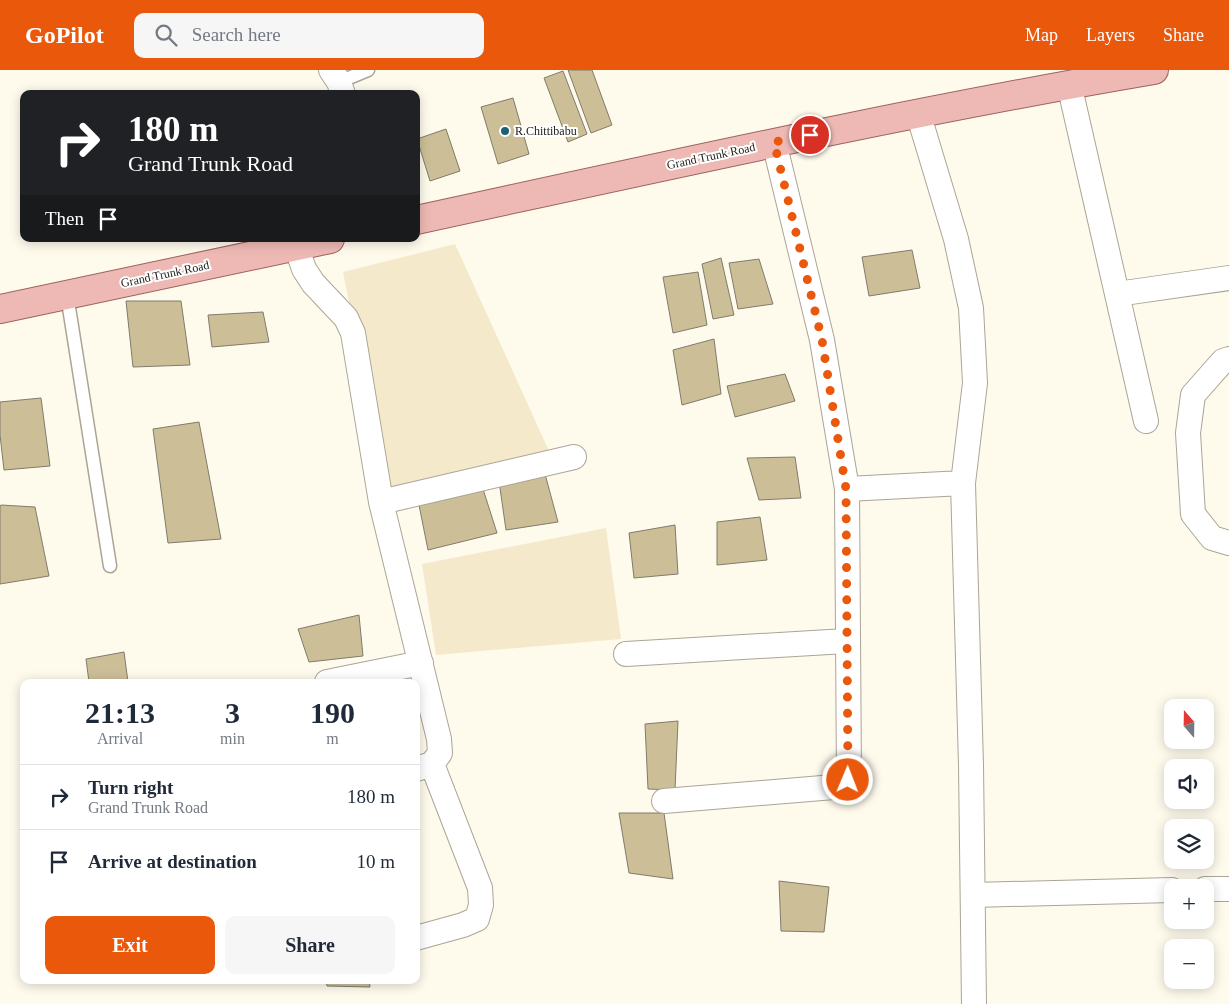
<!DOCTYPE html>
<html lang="en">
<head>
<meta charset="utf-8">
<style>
	:root { --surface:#fff; --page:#f6f6f7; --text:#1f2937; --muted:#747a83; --line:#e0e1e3; --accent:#ea580c }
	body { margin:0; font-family:Georgia,serif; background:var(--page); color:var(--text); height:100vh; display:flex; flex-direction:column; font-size:19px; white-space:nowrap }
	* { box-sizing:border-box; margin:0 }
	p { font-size:16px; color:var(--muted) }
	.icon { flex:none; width:28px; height:28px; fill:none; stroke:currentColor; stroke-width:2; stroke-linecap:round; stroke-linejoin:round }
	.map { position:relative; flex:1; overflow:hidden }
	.sheet { position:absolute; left:20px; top:609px; width:400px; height:305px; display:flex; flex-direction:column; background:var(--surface); border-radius:10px; box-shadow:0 2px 12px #0003 }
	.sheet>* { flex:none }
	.top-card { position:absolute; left:20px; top:20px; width:400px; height:152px; border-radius:10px; box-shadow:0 2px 12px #0003; background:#202124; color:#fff; overflow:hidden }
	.needle { width:32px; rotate:340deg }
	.fabs { position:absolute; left:1164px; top:629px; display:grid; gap:10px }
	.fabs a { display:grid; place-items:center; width:50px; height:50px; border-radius:10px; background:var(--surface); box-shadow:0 2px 12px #0003; font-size:25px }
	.pin { position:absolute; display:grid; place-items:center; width:42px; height:42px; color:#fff; margin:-21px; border:2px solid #fff; border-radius:50%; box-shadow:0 1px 5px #0007 }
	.me { position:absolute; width:55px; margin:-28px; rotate:1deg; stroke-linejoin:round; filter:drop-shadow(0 0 4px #0008) }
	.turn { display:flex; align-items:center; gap:18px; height:105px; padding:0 25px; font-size:22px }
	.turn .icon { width:65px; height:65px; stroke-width:2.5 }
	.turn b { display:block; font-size:35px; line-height:42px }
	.then { display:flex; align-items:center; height:48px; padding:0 25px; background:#0003; gap:10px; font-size:19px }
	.eta { display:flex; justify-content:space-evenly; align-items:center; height:85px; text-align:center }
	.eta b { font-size:30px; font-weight:700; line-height:35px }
	.action { display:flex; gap:10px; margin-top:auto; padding:10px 25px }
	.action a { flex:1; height:58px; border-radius:10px; background:var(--accent); color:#fff; font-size:20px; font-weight:700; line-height:58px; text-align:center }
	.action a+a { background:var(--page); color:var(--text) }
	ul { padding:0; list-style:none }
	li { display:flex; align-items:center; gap:15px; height:65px; padding:0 25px; border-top:1px solid var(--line) }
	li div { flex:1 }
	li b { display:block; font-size:19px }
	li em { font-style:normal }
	header { display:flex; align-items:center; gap:30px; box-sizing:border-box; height:70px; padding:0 25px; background:var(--accent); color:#fff }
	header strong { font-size:24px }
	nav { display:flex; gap:28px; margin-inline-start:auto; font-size:18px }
	.search { width:350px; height:45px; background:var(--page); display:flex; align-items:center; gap:12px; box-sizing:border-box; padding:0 18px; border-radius:10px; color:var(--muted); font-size:19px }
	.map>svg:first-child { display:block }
</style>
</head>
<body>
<header>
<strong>GoPilot</strong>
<div class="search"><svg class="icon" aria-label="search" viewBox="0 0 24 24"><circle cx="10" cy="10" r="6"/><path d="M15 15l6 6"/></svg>Search here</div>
<nav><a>Map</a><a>Layers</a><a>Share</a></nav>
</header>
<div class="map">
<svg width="1229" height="934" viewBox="0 0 1229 934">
	<rect width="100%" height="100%" fill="#fefaec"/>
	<path fill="#f4eacb" d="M 455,174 L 549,381 L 386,420 L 343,202 Z
		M 606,458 L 621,569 L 436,585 L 422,494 Z"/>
	<path fill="#ccbf98" stroke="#807b6c" d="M 568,0 L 592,0 L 612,55 L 591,63 Z
		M 563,1 L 587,64 L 568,72 L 544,8 Z
		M 513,28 L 529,84 L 498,94 L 481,37 Z
		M 446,59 L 460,101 L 430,111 L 417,69 Z
		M 912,180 L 920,218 L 869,226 L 862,187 Z
		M 721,188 L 734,245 L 713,249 L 702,194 Z
		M 759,189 L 773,234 L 738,239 L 729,193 Z
		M 698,202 L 707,255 L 673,263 L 663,207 Z
		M 126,231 L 181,231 L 190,295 L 133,297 Z
		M 263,242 L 269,272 L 212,277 L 208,245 Z
		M 714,269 L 721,324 L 682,335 L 673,280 Z
		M 785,304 L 795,331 L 735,347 L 727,316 Z
		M 41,328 L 50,396 L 4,400 L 0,365 L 0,332 Z
		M 199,352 L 221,469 L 168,473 L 153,359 Z
		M 795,387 L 801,428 L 759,430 L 747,388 Z
		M 545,404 L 558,452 L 506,460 L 499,411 Z
		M 483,419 L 497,463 L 428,480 L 419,435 Z
		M 1,435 L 35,437 L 49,506 L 0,514 L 0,436 Z
		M 760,447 L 767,490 L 717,495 L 717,452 Z
		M 675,455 L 678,504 L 634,508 L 629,463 Z
		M 359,545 L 363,586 L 309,592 L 298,559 Z
		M 124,582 L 128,612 L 89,612 L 86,589 Z
		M 678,651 L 675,720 L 648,719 L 645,654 Z
		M 619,743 L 664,743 L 673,809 L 629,803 Z
		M 779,811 L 829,817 L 824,862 L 781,861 Z
		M 326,910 L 369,910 L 370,917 L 327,916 Z"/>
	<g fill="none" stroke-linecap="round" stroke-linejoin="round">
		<defs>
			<path id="lane" d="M 339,12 L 368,0
				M 67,225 L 110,496"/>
			<path id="street" d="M 331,0 L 339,12 L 343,24
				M 1069,14 L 1146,351
				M 918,43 L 956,169 L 971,238 L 975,313 L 963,413
				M 296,176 L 304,199 L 313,213 L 346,248 L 353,263 L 381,432 L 439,669 L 440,683 L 432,694 L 416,699
				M 1117,224 L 1229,208
				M 1229,289 L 1223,291 L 1193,325 L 1188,363 L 1193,444 L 1212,468 L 1229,473
				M 847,419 L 963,413 L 971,695 L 974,934
				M 381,432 L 574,387
				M 626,584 L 846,571
				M 327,612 L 421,593
				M 664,731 L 834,717 L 844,714 L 849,710 L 847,419 L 822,270 L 774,72
				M 1205,819 L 1229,819
				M 973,825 L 1172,820
				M 416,868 L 463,855 L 477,849 L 481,835 L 480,818 L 432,694"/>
			<path id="primary" d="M 416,150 C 661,97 906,42 1154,0
				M 0,239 L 330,169"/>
		</defs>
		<use href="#lane" stroke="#aba596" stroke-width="15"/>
		<use href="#street" stroke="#aba596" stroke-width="26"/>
		<use href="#primary" stroke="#9d625c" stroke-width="30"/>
		<use href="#lane" stroke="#fff" stroke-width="12"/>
		<use href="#street" stroke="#fff" stroke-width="24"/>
		<use href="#primary" stroke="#eeb9b5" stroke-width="28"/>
	</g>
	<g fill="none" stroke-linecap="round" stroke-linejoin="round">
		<path stroke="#ea580c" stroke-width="9" stroke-dasharray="0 16.2" d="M 810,65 L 774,72 L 822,270 L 846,419 L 848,710"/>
	</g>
	<circle fill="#1d6273" stroke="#fff" stroke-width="2" cx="505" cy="61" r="5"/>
	<g text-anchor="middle" stroke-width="4" stroke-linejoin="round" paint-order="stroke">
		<g font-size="12" fill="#1b1913" stroke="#fff" text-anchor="start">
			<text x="515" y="65">R.Chittibabu</text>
		</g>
		<g font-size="12" fill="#1b1913" stroke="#fff">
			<text transform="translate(711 86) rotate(-12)" y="4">Grand Trunk Road</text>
			<text transform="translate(165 204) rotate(-12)" y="4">Grand Trunk Road</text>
		</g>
	</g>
</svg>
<div class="fabs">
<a><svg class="needle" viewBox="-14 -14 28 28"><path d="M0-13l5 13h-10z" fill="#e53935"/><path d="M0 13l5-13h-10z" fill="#747a83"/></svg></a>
<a><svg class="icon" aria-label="sound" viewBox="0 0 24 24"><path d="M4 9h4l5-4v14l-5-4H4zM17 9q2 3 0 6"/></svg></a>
<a><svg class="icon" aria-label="layers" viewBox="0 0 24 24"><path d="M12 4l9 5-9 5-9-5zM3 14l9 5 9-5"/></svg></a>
<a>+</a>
<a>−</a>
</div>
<div class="pin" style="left:810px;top:65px;background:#d93025"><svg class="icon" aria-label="arrive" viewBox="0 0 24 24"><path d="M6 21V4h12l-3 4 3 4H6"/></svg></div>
<svg class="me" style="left:848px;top:710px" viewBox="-20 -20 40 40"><circle r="17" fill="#ea580c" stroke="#fff" stroke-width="3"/><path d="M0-11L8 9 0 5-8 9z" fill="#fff"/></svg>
<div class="top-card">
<div class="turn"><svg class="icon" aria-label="right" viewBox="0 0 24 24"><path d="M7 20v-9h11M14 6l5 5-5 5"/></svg><div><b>180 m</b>Grand Trunk Road</div></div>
<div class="then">Then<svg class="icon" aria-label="arrive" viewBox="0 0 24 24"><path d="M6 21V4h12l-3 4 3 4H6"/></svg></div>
</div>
<section class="sheet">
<div class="eta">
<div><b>21:13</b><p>Arrival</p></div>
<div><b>3</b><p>min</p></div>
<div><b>190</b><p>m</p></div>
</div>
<ul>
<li><svg class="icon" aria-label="right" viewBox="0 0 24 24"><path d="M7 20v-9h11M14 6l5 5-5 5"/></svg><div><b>Turn right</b><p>Grand Trunk Road</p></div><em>180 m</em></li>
<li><svg class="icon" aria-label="arrive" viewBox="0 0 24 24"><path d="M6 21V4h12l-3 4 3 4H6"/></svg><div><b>Arrive at destination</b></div><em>10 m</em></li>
</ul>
<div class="action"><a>Exit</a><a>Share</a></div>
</section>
</div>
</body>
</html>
